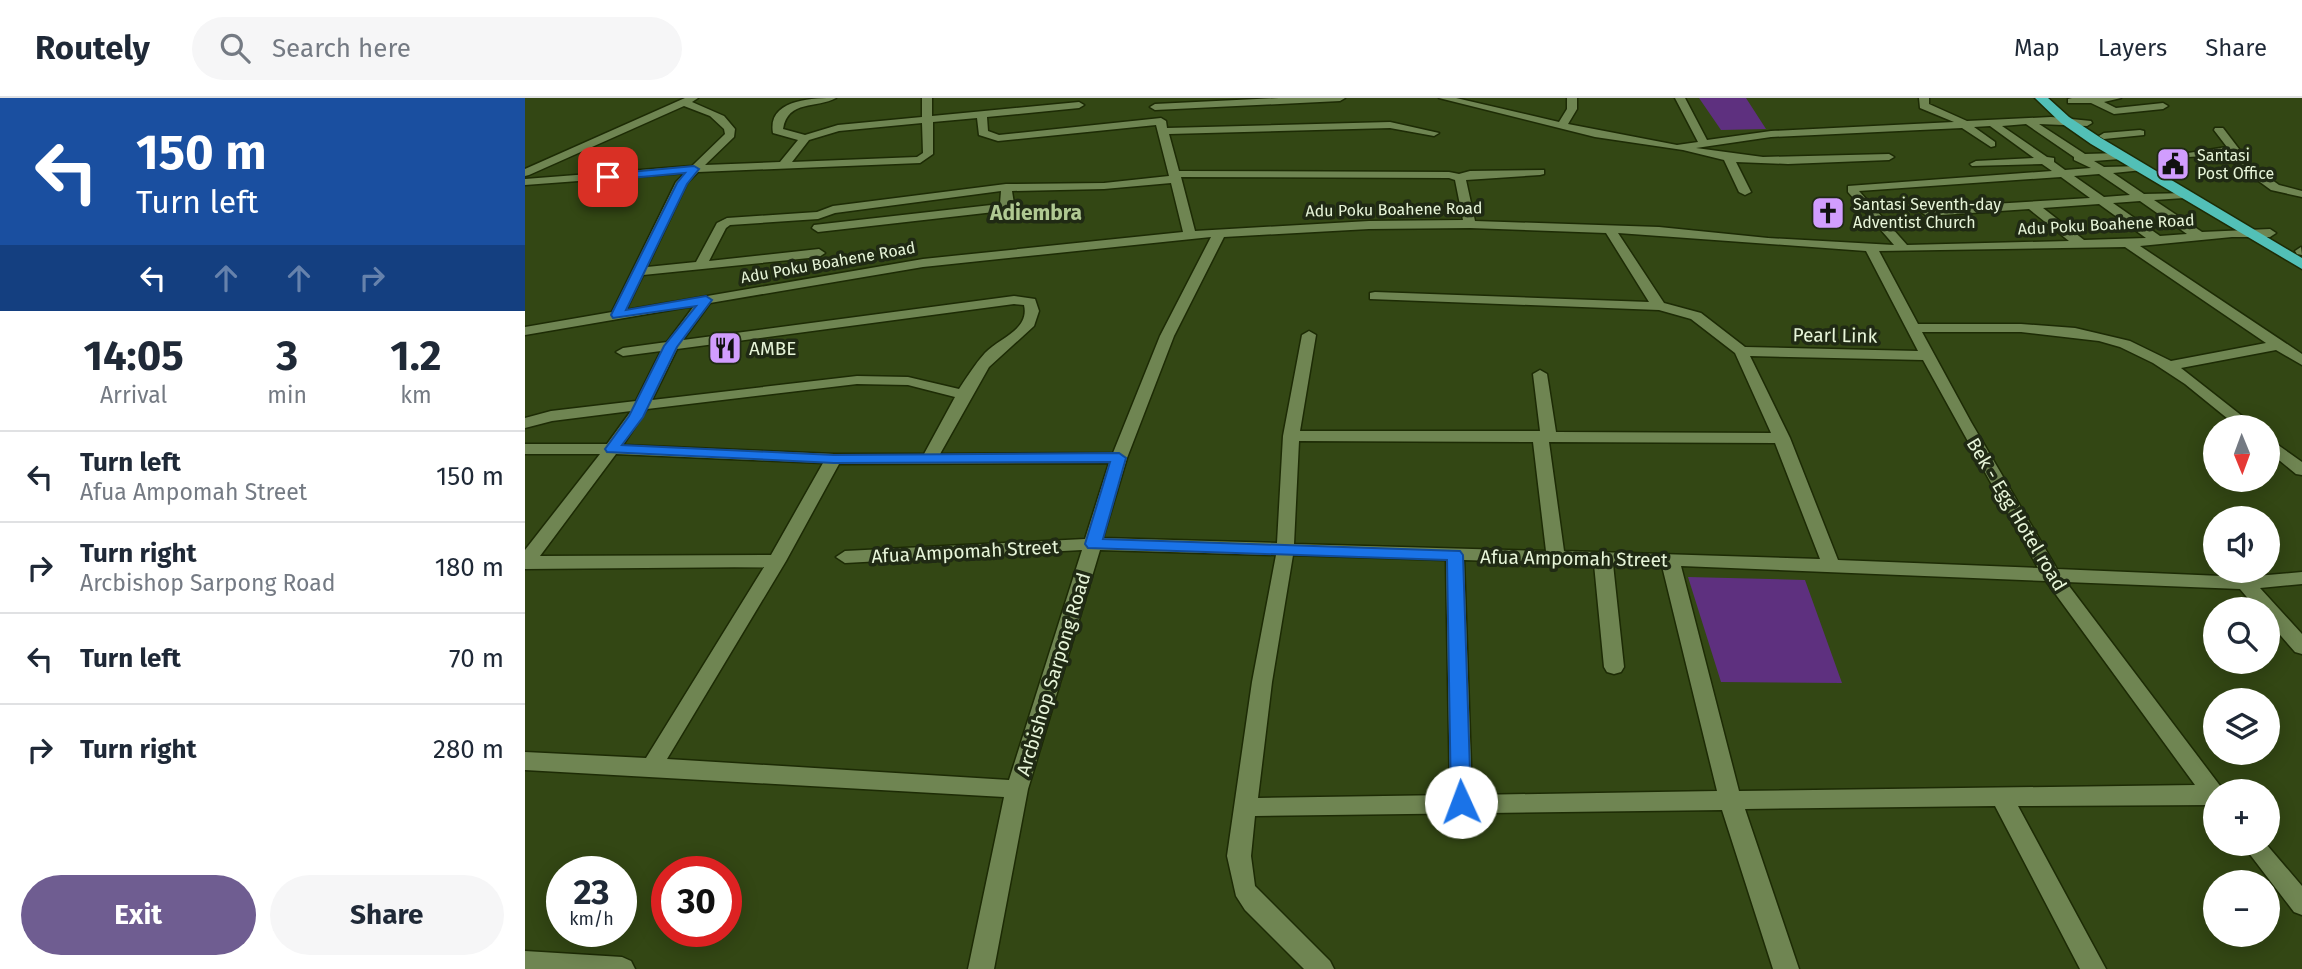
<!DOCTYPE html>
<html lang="en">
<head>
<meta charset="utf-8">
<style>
	:root { --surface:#fff; --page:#f6f6f7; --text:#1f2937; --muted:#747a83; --line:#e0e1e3; --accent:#6f5d91 }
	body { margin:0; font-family:"Fira Sans",sans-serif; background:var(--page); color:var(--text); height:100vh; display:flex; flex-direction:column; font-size:26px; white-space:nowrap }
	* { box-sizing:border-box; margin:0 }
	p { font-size:23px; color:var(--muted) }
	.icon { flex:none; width:38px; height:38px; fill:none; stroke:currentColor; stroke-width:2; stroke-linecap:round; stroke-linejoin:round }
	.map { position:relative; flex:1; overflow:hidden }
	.sheet { display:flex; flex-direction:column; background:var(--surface); width:525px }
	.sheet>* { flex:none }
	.top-card { background:#1a4fa0; color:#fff; overflow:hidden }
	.needle { width:46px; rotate:179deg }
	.fabs { position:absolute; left:1678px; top:317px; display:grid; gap:14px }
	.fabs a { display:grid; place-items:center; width:77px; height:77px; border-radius:50%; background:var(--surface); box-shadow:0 4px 18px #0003; font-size:35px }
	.speed { position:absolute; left:21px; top:758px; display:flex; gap:14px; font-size:35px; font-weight:700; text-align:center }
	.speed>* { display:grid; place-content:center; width:91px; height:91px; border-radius:50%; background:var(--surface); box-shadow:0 4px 18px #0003; line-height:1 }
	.speed small { font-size:18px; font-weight:400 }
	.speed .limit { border:10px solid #d22; background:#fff; color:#111 }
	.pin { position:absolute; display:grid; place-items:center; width:60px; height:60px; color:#fff; margin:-30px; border-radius:14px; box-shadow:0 4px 10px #0006 }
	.me { position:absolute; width:77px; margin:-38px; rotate:358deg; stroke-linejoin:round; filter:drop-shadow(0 0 5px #0008) }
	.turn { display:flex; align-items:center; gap:24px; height:147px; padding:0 21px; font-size:32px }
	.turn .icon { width:91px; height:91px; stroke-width:2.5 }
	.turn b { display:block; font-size:49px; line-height:60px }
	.lanes { display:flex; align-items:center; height:66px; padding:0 21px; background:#0003; justify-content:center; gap:35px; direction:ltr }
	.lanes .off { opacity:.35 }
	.eta { display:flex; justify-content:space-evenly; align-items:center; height:119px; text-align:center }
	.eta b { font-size:42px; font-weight:700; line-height:49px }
	.cta { display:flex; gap:14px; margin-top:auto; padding:14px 21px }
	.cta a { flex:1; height:80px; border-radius:42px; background:var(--accent); color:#fff; font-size:28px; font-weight:700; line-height:80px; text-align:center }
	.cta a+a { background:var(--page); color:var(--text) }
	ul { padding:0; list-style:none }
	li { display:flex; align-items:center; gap:21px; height:91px; padding:0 21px; border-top:2px solid var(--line) }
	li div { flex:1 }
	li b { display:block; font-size:26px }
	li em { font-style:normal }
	header { display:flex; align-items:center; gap:42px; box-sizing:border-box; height:98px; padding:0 35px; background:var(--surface); border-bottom:2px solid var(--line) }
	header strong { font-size:33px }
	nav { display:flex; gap:38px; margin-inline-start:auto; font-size:24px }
	.search { width:490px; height:63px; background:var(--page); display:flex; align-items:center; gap:18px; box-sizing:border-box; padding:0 24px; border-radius:38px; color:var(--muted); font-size:26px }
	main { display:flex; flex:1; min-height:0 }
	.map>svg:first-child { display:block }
</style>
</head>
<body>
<header>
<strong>Routely</strong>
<div class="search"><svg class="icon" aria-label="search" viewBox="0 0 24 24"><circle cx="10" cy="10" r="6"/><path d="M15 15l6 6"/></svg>Search here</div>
<nav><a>Map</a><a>Layers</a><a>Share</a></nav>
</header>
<main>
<section class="sheet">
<div class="top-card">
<div class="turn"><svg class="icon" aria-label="left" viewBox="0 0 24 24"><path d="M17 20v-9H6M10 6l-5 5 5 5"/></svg><div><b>150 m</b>Turn left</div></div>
<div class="lanes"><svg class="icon" aria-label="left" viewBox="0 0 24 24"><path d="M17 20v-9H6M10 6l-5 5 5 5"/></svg><svg class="icon off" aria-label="ahead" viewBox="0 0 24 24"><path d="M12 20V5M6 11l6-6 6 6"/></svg><svg class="icon off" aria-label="ahead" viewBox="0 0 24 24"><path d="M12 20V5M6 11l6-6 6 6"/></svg><svg class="icon off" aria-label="right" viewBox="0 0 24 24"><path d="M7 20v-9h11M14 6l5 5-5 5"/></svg></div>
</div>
<div class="eta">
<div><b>14:05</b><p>Arrival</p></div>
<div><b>3</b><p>min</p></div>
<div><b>1.2</b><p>km</p></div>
</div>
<ul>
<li><svg class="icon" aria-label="left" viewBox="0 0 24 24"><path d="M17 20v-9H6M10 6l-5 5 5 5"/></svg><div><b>Turn left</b><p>Afua Ampomah Street</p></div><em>150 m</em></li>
<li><svg class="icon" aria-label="right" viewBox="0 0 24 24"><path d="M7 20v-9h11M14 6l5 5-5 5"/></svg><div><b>Turn right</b><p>Arcbishop Sarpong Road</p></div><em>180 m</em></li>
<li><svg class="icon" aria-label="left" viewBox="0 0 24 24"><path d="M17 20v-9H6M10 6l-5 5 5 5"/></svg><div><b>Turn left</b></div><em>70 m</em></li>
<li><svg class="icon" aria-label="right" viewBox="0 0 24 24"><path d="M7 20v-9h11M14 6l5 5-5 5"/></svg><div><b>Turn right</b></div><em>280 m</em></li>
</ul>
<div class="cta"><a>Exit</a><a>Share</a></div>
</section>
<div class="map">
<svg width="1777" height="871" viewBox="0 0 1777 871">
	<rect width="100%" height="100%" fill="#334714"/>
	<path fill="#5e307f" d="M 1174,0 L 1221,0 L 1241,31 L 1196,32 Z
		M 1163,479 L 1280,482 L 1317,585 L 1196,584 Z"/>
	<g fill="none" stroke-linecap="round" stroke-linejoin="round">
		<defs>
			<path id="minor" d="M 160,0 L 173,0 L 167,4 L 199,18 L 210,31 L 209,39 L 180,67 L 255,64 L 273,42 L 248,35 C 242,1 288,0 311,0 C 292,11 263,1 258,31 L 280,37 L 313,27 L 397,19 L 397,0 L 407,0 L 407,18 L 554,4 L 559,7 L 554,10 L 462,19 L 463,33 L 474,37 L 636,20 L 641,23 L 642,30 L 865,24 L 914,35 L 909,38 L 865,30 L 644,36 L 654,73 L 924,74 L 934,76 L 945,73 L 1019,72 L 1019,76 L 1015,77 L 941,82 L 950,123 L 1134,129 L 1243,140 L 1369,147 L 1323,94 L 1323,88 L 1527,73 L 1517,66 L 1447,68 L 1445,66 L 1451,63 L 1509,60 L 1465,28 L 1449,29 L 1470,44 L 1470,48 L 1466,49 L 1437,30 L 1246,39 L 1171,50 L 1238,59 L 1364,56 L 1369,59 L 1364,62 L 1263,66 L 1211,64 L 1226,94 L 1220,97 L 1214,94 L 1199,62 L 1158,52 L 1070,39 L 914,0 L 931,0 L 1034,24 L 1042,11 L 1042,0 L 1052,0 L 1052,11 L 1043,26 L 1152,47 L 1173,44 L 1150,0 L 1160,0 L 1182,42 L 1246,33 L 1429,24 L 1395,10 L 1394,0 L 1404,0 L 1404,6 L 1442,23 L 1526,19 L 1566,23 L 1567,25 L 1562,28 L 1514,26 L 1560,56 L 1595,55 L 1600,58 L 1595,61 L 1569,63 L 1579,69 L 1618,68 L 1618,72 L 1588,75 L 1619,96 L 1663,95 L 1663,99 L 1659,100 L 1629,102 L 1677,134 L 1745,131 L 1751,135 L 1745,139 L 1707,139 L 1615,148 L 1777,256 L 1777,267 L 1751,252 L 1656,270 L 1731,329 L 1713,329 L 1660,286 L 1628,265 L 1595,249 L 1574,243 L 1496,234 L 1397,234 L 1446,324 L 1532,471 L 1720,479 L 1777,474 L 1777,486 L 1735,490 L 1777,536 L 1777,556 L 1770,554 L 1743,523 L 1743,511 L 1732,511 L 1715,491 L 1541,484 L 1699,693 L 1690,693 L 1690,707 L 1493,708 L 1581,871 L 1555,871 L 1470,708 L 1220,711 L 1274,871 L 1248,871 L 1197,712 L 730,718 L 726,758 L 730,788 L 805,863 L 809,871 L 779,871 L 720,812 L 711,798 L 702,758 L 727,584 L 751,457 L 575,452 L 503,691 L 469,871 L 443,871 L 479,699 L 0,672 L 0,654 L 121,660 L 239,469 L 0,471 L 0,452 L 75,356 L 0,356 L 0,346 L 82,346 L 106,313 L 27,323 L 0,330 L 0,320 L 26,313 L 111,303 L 136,253 L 98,258 L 91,254 L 98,250 L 142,244 L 169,208 L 0,237 L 0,229 L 87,214 L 151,84 L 160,75 L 0,87 L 0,81 L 167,68 L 200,36 L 199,31 L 185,18 L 159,8 L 4,77 L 0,78 L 0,71 ZM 452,20 L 454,37 L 473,43 L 631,27 L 644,78 L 579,85 L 481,86 L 308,108 L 292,114 L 202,120 L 192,125 L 171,164 L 122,169 L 162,85 L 173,74 L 395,65 L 408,56 L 408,24 ZM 397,25 L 398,55 L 392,59 L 267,64 L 284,42 L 314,33 ZM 1501,26 L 1549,59 L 1549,62 L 1566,70 L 1540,72 L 1529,64 L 1529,60 L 1522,59 L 1477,28 ZM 1574,76 L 1605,97 L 1579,99 L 1549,78 ZM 656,79 L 924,80 L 930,82 L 938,122 L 844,123 L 670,133 ZM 1536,79 L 1565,100 L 1402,110 L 1396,114 L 1402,118 L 1504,111 L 1544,143 L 1382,147 L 1334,93 ZM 646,85 L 658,134 L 398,161 L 101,212 L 118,177 L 294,159 L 300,155 L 294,151 L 184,163 L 201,130 L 205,127 L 293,121 L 310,115 L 476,93 L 475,106 L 289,127 L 287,130 L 293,134 L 478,113 L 489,106 L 487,93 L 579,91 ZM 1615,103 L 1662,136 L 1635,138 L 1588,105 ZM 1574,106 L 1621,140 L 1559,142 L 1518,110 ZM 945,130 L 1081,135 L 1124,204 L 850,194 L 845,195 L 845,201 L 1134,212 L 1166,221 L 1210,255 L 1246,335 L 1031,334 L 1022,276 L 1015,272 L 1008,276 L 1015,333 L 775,333 L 791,237 L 784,233 L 777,237 L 758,338 L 752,445 L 578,440 L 602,360 L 649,238 L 699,139 L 844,131 ZM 1093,135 L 1341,153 L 1393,253 L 1220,249 L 1176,215 L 1139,205 ZM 686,139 L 635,238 L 588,355 L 415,356 L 464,269 L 509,228 L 514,213 L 510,201 L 489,198 L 158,242 L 185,205 L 398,169 ZM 1600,149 L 1741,245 L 1646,263 L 1605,243 L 1550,230 L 1496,226 L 1393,226 L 1354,153 ZM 489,206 L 499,207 C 505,232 474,240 460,255 C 450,266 442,279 434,291 L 383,279 L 332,278 L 127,302 L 152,251 ZM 1225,258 L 1398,262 L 1513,470 L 1313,462 L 1265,340 ZM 332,286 L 383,287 L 430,299 L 399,356 L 309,356 L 98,347 L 122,311 ZM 774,343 L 1008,344 L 1021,453 L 769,446 ZM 1024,344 L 1250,345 L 1295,461 L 1039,453 ZM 91,356 L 298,365 L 246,457 L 15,458 ZM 584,365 L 560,441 L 320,453 L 311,459 L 320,465 L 557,452 L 484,682 L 142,661 L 261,463 L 314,366 ZM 768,457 L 921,462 L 925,697 L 733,700 L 747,584 ZM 939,462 L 1069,466 L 1079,569 L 1082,574 L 1089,576 L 1096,574 L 1099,569 L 1088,466 L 1137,468 L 1192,693 L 947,697 ZM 1156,468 L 1521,483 L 1670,687 L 1214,693 Z
				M 754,0 L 820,0 L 815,3 L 630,12 L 625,9 L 630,6 Z
				M 1547,0 L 1596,0 L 1579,4 L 1591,10 L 1638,5 L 1643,8 L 1638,11 L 1589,16 L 1566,5 L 1543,5 L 1543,1 Z
				M 1690,30 L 1698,30 L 1714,51 L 1708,54 L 1754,87 L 1777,93 L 1777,99 L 1746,92 L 1698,57 L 1663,59 L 1663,55 L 1702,49 L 1689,32 Z
				M 1615,32 L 1619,33 L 1619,37 L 1579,41 L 1574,38 L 1579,35 Z
				M 1776,149 L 1777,157 L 1772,156 L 1770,153 Z
				M 1743,340 L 1777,364 L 1777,377 L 1771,376 L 1743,353 Z
				M 1717,746 L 1741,746 L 1777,788 L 1777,817 L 1769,814 Z
				M 0,853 L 97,859 L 106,863 L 110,871 L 0,871 Z"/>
			<path id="highway" d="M 1510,0 L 1523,0 L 1544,19 L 1576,40 L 1777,160 L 1777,171 L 1566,46 L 1536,25 Z"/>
		</defs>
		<use href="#minor" stroke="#1d2b05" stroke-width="3"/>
		<use href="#highway" stroke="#1d2b05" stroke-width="3"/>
		<use href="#minor" fill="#6f8552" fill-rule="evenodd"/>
		<use href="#highway" fill="#52c0b7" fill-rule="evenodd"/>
	</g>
	<path fill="#1a73e8" stroke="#114b97" stroke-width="2" d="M 169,68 L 174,71 L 162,86 L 101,212 L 181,198 L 187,202 L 152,249 L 118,319 L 97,347 L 309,357 L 594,355 L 601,360 L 578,441 L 935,453 L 938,457 L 946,704 L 943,710 L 936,713 L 929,710 L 926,704 L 922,462 L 563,450 L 560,446 L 585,364 L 309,365 L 82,354 L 80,351 L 104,318 L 139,248 L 171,208 L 88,220 L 86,217 L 152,85 L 160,75 L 83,82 L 78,79 L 83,76 Z"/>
	<defs>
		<symbol id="civic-square" viewBox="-11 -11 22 22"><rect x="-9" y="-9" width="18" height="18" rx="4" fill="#d19dfe" stroke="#202a14"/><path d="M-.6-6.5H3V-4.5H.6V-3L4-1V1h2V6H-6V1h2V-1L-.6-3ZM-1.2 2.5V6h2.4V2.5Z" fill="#111"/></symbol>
		<symbol id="church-square" viewBox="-11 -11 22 22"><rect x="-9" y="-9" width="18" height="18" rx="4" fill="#d19dfe" stroke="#202a14"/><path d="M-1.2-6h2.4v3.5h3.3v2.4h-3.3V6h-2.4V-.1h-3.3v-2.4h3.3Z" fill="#111"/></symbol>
		<symbol id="restaurant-square" viewBox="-11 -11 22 22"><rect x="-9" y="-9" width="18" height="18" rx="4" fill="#d19dfe" stroke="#202a14"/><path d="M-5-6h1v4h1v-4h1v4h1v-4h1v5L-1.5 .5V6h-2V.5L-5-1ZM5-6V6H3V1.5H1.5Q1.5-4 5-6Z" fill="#111"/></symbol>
	</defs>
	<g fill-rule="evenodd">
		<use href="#civic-square" x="1629" y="47" width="38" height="38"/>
		<use href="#church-square" x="1284" y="96" width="38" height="38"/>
		<use href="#restaurant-square" x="181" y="231" width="38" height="38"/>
	</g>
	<g text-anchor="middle" stroke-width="7" stroke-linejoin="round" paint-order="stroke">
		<g font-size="16" fill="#e7f5d9" stroke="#202a14" text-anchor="start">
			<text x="1672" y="63">Santasi<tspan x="1672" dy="18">Post Office</tspan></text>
			<text x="1328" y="112">Santasi Seventh-day<tspan x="1328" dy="18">Adventist Church</tspan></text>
		</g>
		<g font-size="16" fill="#e7f5d9" stroke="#202a14">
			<text transform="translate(869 111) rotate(-1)" y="6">Adu Poku Boahene Road</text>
			<text transform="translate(1581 126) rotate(-3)" y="6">Adu Poku Boahene Road</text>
			<text transform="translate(303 164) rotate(-10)" y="6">Adu Poku Boahene Road</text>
		</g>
		<g font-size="19" fill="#e7f5d9" stroke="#202a14">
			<text transform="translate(1310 237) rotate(1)" y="7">Pearl Link</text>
			<text transform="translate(1492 416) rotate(59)" y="7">Bek - Egg Hotel road</text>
			<text transform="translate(440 453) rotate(-3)" y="7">Afua Ampomah Street</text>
			<text transform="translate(1049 460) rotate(1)" y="7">Afua Ampomah Street</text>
			<text transform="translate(528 576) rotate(-73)" y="7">Arcbishop Sarpong Road</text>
		</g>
		<g font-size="19" fill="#e7f5d9" stroke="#202a14" text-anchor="start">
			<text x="224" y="257">AMBE</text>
		</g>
		<g font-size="21" font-weight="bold" fill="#b0c992" stroke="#202a14">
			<text x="511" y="122">Adiembra</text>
		</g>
	</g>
</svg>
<div class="fabs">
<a><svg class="needle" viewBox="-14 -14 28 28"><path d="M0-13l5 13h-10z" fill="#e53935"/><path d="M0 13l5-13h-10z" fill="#747a83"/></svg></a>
<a><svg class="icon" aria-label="sound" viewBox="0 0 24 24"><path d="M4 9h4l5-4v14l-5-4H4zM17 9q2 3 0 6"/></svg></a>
<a><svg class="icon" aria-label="search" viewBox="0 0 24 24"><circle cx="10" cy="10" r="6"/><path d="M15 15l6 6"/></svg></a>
<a><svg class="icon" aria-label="layers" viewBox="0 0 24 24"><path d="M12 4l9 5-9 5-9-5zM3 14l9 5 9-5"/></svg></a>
<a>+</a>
<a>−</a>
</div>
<div class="speed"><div>23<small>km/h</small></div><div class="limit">30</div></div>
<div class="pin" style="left:83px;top:79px;background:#d93025"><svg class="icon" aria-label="arrive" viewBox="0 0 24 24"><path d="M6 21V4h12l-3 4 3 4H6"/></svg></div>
<svg class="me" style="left:936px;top:704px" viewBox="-20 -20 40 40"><circle r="19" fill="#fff"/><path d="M0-13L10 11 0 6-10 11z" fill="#1a73e8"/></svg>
</div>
</main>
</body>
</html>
